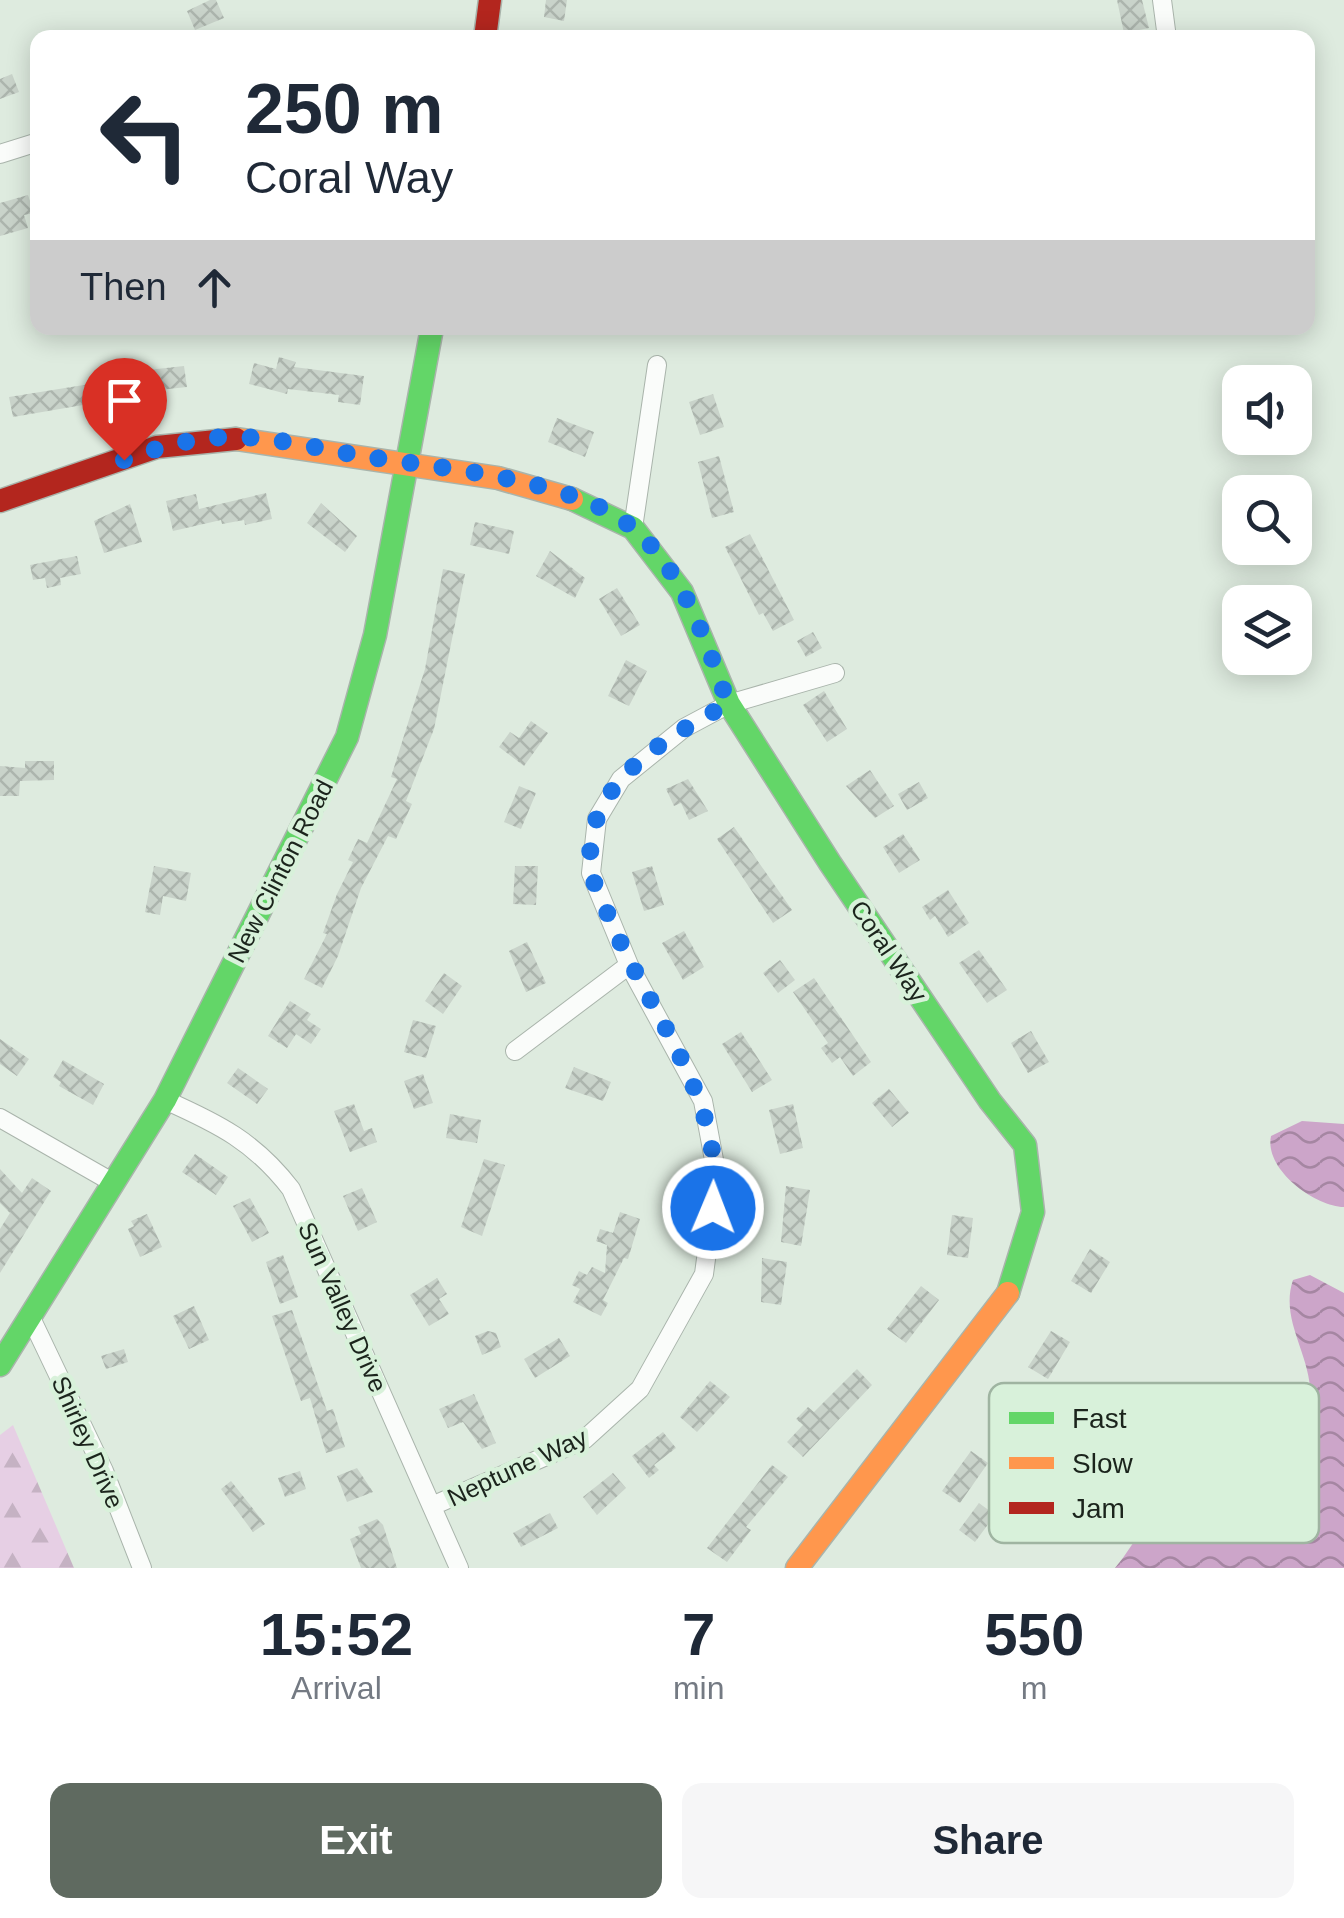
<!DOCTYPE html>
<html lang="en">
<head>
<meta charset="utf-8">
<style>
	:root { --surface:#fff; --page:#f6f6f7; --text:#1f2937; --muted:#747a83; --accent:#5f6a60 }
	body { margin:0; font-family:Arial,sans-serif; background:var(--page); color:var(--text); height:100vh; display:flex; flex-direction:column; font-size:38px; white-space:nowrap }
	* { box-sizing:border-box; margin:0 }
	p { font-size:32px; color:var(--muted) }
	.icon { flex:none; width:55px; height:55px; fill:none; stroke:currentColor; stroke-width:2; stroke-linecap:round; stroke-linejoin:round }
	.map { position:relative; height:1568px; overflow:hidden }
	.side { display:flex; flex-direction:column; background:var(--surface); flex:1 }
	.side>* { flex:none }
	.banner { position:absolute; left:30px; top:30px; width:1285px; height:305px; border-radius:20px; box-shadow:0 5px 25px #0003; background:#fff; color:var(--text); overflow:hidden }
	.buttons { position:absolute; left:1222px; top:365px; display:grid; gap:20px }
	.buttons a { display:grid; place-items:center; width:90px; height:90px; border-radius:20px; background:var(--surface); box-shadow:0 5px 25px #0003; font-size:50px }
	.pin { position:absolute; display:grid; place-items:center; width:85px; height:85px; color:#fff; margin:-102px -42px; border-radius:50% 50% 50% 0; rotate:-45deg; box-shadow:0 0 10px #0007 }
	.pin .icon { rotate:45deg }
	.me { position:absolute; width:110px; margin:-55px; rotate:1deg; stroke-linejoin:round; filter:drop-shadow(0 0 8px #0008) }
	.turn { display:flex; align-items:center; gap:35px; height:210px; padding:0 50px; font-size:45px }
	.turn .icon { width:130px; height:130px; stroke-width:2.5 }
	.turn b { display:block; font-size:70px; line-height:85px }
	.then { display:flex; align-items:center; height:95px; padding:0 50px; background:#0003; gap:20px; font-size:38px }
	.eta { display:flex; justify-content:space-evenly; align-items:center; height:170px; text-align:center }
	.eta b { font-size:60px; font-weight:700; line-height:70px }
	.cta { display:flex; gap:20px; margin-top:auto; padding:20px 50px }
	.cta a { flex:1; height:115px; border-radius:20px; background:var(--accent); color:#fff; font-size:40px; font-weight:700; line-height:115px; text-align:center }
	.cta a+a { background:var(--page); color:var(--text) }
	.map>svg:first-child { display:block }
</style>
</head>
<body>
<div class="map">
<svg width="1344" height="1568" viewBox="0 0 1344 1568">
	<defs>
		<pattern id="forest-firs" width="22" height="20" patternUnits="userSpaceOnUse" patternTransform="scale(2.5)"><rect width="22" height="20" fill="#e6cfe4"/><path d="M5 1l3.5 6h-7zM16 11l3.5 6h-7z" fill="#c5b2c3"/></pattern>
		<pattern id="water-waves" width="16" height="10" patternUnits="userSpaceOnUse" patternTransform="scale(2.5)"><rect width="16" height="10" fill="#cca5c9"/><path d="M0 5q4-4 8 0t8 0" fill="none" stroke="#a586a2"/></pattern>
		<pattern id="building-cross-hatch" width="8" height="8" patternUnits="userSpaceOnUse" patternTransform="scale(2.5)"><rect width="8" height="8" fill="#c9d3ca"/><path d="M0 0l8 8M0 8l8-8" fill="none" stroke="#acb5ad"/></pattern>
	</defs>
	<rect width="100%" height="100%" fill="#deebdf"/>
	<path fill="url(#forest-firs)" d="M 13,1425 L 74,1568 L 0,1568 L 0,1435 Z"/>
	<path fill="url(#water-waves)" d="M 1302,1121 L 1344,1124 L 1344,1207 C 1314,1206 1264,1169 1271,1136 Z
		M 1310,1275 L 1344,1293 L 1344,1568 L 1115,1568 C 1128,1553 1138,1532 1153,1519 C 1201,1474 1292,1494 1309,1408 C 1318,1362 1278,1324 1293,1280 Z"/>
	<path fill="url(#building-cross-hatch)" d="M 210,0 L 216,0 L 224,18 L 195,30 L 187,11 Z
		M 546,0 L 567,0 L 564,21 L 544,17 Z
		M 1117,0 L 1142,0 L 1149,28 L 1139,30 L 1141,38 L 1125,38 Z
		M 12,74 L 19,92 L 0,99 L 0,79 Z
		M 28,195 L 34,213 L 24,215 L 28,228 L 0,236 L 0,203 Z
		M 279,357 L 296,362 L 294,367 L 364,376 L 360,405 L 338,402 L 339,395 L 288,389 L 287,394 L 249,384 L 254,363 L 276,369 Z
		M 184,366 L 187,387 L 150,391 L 148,370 Z
		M 115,380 L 118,399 L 13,417 L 9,397 Z
		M 713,394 L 724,427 L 700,435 L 689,402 Z
		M 557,418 L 594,432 L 585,457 L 548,442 Z
		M 719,456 L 734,512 L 712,518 L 698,462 Z
		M 266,493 L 272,519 L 245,525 L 244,520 L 222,524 L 221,520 L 173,531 L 166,501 L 196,494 L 199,509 Z
		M 321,503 L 357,536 L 345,552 L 307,523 Z
		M 130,504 L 142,542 L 104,553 L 94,521 Z
		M 475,522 L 514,531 L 509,554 L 470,545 Z
		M 750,534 L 794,620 L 773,631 L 763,613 L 759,615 L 725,547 Z
		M 550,551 L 585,578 L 575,598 L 536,576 Z
		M 77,556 L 81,574 L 60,578 L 61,585 L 47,588 L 45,578 L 33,580 L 30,565 Z
		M 443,569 L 465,574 L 434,729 L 406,801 L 412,804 L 396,839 L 388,836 L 361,888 L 338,956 L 322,988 L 304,979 L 327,934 L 323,933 L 337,894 L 353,862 L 348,860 L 358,839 L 367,843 L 397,779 L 391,777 L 425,669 Z
		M 617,588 L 640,625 L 621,636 L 599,599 Z
		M 813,632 L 822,648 L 806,657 L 797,641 Z
		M 626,660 L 647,671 L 629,706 L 608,696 Z
		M 824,691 L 847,729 L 827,742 L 803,705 Z
		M 531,721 L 548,733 L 524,766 L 499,747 L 510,732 L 519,738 Z
		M 25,761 L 54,761 L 54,780 L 20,781 L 19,796 L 0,796 L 0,766 L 25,768 Z
		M 870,770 L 894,806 L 875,818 L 846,786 Z
		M 688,779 L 708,811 L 689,820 L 681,803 L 674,806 L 666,789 Z
		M 919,782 L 928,798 L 907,810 L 898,794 Z
		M 519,786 L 536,793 L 521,829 L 504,822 Z
		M 734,827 L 792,910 L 773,923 L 717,839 Z
		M 903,834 L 920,860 L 899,873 L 883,847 Z
		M 154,866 L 191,873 L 186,901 L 163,896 L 160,915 L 145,912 Z
		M 515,866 L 538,866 L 536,905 L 513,904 Z
		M 652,866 L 664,905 L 644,911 L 632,872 Z
		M 948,890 L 969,923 L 948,937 L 935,916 L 930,920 L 922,907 Z
		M 684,931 L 704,967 L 683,980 L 662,943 Z
		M 527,942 L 546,983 L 526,992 L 509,951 Z
		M 979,950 L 1007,990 L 987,1003 L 959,963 Z
		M 780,960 L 795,980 L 778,993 L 763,973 Z
		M 444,973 L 462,986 L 443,1014 L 425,1001 Z
		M 814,978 L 871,1062 L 853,1076 L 840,1057 L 832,1063 L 821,1048 L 828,1043 L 793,992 Z
		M 290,1001 L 311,1014 L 307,1020 L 321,1029 L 311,1044 L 296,1034 L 287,1048 L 268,1036 Z
		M 413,1020 L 436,1026 L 426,1058 L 404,1052 Z
		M 1031,1031 L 1049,1062 L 1028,1073 L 1011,1043 Z
		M 741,1032 L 772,1080 L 752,1092 L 722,1044 Z
		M 0,1039 L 29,1059 L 17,1076 L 0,1064 Z
		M 63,1060 L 104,1084 L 93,1105 L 59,1086 L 61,1082 L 53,1077 Z
		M 574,1067 L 611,1082 L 603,1101 L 565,1088 Z
		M 238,1068 L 268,1089 L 257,1104 L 227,1083 Z
		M 423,1074 L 433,1103 L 414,1109 L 404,1081 Z
		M 889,1089 L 909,1113 L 892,1127 L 872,1103 Z
		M 354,1104 L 364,1131 L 372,1128 L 377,1142 L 350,1152 L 334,1111 Z
		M 793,1104 L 803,1148 L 780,1154 L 769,1110 Z
		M 450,1114 L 481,1120 L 477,1143 L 446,1138 Z
		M 195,1154 L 228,1177 L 216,1195 L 182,1172 Z
		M 484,1159 L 505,1165 L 482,1236 L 461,1227 Z
		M 0,1169 L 22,1193 L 32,1178 L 51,1191 L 0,1273 L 0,1229 L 10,1213 L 0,1203 Z
		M 786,1186 L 810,1190 L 801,1246 L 781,1242 Z
		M 362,1188 L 377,1222 L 358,1231 L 343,1196 Z
		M 250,1198 L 269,1233 L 252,1242 L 233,1206 Z
		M 620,1212 L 640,1219 L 628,1259 L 624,1258 L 603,1300 L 608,1303 L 601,1316 L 573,1302 L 580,1289 L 572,1285 L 579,1271 L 587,1275 L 592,1267 L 605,1273 L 607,1245 L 596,1241 L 600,1229 L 613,1233 Z
		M 147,1214 L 162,1247 L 140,1257 L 128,1229 L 134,1226 L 131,1221 Z
		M 952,1215 L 973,1218 L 968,1258 L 947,1255 Z
		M 1090,1249 L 1110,1262 L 1091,1293 L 1071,1281 Z
		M 283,1255 L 298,1297 L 280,1304 L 266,1262 Z
		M 762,1258 L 787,1262 L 781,1305 L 761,1302 Z
		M 437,1278 L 447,1294 L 439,1299 L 449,1314 L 429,1326 L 410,1295 Z
		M 921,1286 L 939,1300 L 906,1343 L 887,1329 Z
		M 194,1306 L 209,1340 L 189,1349 L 173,1316 Z
		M 292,1310 L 327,1411 L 333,1409 L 345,1447 L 326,1453 L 310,1398 L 301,1401 L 272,1316 Z
		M 488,1331 L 496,1333 L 501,1347 L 482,1355 L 475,1336 Z
		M 1051,1331 L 1070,1342 L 1048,1379 L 1028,1367 Z
		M 559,1338 L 570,1356 L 535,1378 L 524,1359 Z
		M 124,1349 L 128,1362 L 106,1369 L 101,1356 Z
		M 857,1369 L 872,1385 L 803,1457 L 787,1442 L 803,1425 L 796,1419 L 808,1407 L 814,1412 Z
		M 710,1381 L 730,1397 L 697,1432 L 680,1417 Z
		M 474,1394 L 496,1443 L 482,1449 L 463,1422 L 448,1428 L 439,1409 Z
		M 663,1432 L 676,1448 L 654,1465 L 659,1470 L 649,1478 L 632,1456 Z
		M 971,1451 L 988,1463 L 960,1503 L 942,1491 Z
		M 772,1465 L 788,1477 L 746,1527 L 751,1530 L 727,1562 L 707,1548 Z
		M 357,1468 L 373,1492 L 347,1502 L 337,1476 Z
		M 300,1471 L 306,1489 L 285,1497 L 278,1478 Z
		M 613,1473 L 626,1488 L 597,1515 L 583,1497 Z
		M 231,1481 L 265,1524 L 253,1532 L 221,1489 Z
		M 979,1503 L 995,1515 L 975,1542 L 959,1530 Z
		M 550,1513 L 558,1528 L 521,1547 L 513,1533 Z
		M 377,1519 L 383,1525 L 397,1568 L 361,1568 L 350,1539 L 361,1534 L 358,1527 Z"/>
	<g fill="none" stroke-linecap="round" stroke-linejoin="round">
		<defs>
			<path id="street" d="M 1162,0 L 1167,38
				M 0,154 L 38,142
				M 633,528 L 657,365
				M 515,1051 L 629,965
				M 165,1100 C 219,1124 255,1142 291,1189 L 459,1568
				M 0,1118 L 112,1182
				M 31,1318 L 104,1471 L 142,1568
				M 432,1506 L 585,1439 L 640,1389 L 704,1274 L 717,1176 L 703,1101 L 629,965 L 591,873 L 597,819 L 621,779 L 684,728 L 729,704 L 835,673"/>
			<path id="fast" d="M 572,499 L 633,528 L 682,592 L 729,704 L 830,863 L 990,1101 L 1025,1145 L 1033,1212 L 1008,1293
				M 0,1365 L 165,1100 L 347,737 L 375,635 L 432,328"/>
			<path id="slow" d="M 236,439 L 498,478 L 572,499
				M 797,1568 L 1008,1293"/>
			<path id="jam" d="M 485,38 L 490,0
				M 0,501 L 157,447 L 236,439"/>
		</defs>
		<use href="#street" stroke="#a9b4ab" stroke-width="20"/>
		<use href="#fast" stroke="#a9b4ab" stroke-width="25"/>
		<use href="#slow" stroke="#a9b4ab" stroke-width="25"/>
		<use href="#jam" stroke="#a9b4ab" stroke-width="25"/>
		<use href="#street" stroke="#fafcfa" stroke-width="18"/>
		<use href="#fast" stroke="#63d668" stroke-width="22"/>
		<use href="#slow" stroke="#ff974d" stroke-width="22"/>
		<use href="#jam" stroke="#b3261e" stroke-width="22"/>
	</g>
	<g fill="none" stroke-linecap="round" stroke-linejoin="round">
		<path stroke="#1a73e8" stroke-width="18" stroke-dasharray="0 32.4" d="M 124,460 C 159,447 191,438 228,437 C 271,436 315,448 357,455 C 434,468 568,477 629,525 C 682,566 707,643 728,704 C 666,738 581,784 591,869 C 593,885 603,903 610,919 C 649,1013 727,1102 713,1208"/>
	</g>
	<g text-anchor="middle" stroke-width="9" stroke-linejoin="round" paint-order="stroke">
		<g font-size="25" fill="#1b241c" stroke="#d8f1da">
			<text transform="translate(280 871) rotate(-63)" y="9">New Clinton Road</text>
			<text transform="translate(889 951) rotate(56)" y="9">Coral Way</text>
			<text transform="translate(343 1307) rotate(66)" y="9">Sun Valley Drive</text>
			<text transform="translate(88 1442) rotate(66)" y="9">Shirley Drive</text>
			<text transform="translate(517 1467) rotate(-25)" y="9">Neptune Way</text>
		</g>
	</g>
	<rect x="989" y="1383" width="330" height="160" rx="15" fill="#d8f1da" stroke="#9fb4a1" stroke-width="2.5"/>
	<rect x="1009" y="1412" width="45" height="12" fill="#63d668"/>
	<rect x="1009" y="1457" width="45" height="12" fill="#ff974d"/>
	<rect x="1009" y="1502" width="45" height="12" fill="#b3261e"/>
	<g font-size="28" fill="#1b241c">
		<text x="1072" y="1428">Fast</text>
		<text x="1072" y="1473">Slow</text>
		<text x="1072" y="1518">Jam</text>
	</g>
</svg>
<div class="buttons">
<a><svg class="icon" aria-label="sound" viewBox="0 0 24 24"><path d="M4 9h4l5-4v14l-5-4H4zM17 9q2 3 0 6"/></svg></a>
<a><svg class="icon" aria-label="search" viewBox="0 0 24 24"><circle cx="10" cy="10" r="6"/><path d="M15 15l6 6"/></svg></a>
<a><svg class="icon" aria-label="layers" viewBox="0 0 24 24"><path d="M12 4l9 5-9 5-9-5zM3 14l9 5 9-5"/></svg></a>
</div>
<div class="pin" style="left:124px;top:460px;background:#d93025"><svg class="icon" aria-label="arrive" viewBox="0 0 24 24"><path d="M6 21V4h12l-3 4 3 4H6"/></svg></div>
<svg class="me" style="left:713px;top:1208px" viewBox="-20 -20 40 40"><circle r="17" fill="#1a73e8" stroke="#fff" stroke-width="3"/><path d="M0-11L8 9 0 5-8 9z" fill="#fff"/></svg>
<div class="banner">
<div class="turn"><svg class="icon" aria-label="left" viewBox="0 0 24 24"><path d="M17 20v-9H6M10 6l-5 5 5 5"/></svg><div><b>250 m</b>Coral Way</div></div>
<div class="then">Then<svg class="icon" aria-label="ahead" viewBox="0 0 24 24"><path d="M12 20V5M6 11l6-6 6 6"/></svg></div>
</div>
</div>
<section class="side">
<div class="eta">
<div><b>15:52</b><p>Arrival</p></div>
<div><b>7</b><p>min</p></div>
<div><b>550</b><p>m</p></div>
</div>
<div class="cta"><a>Exit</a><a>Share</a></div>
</section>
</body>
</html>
